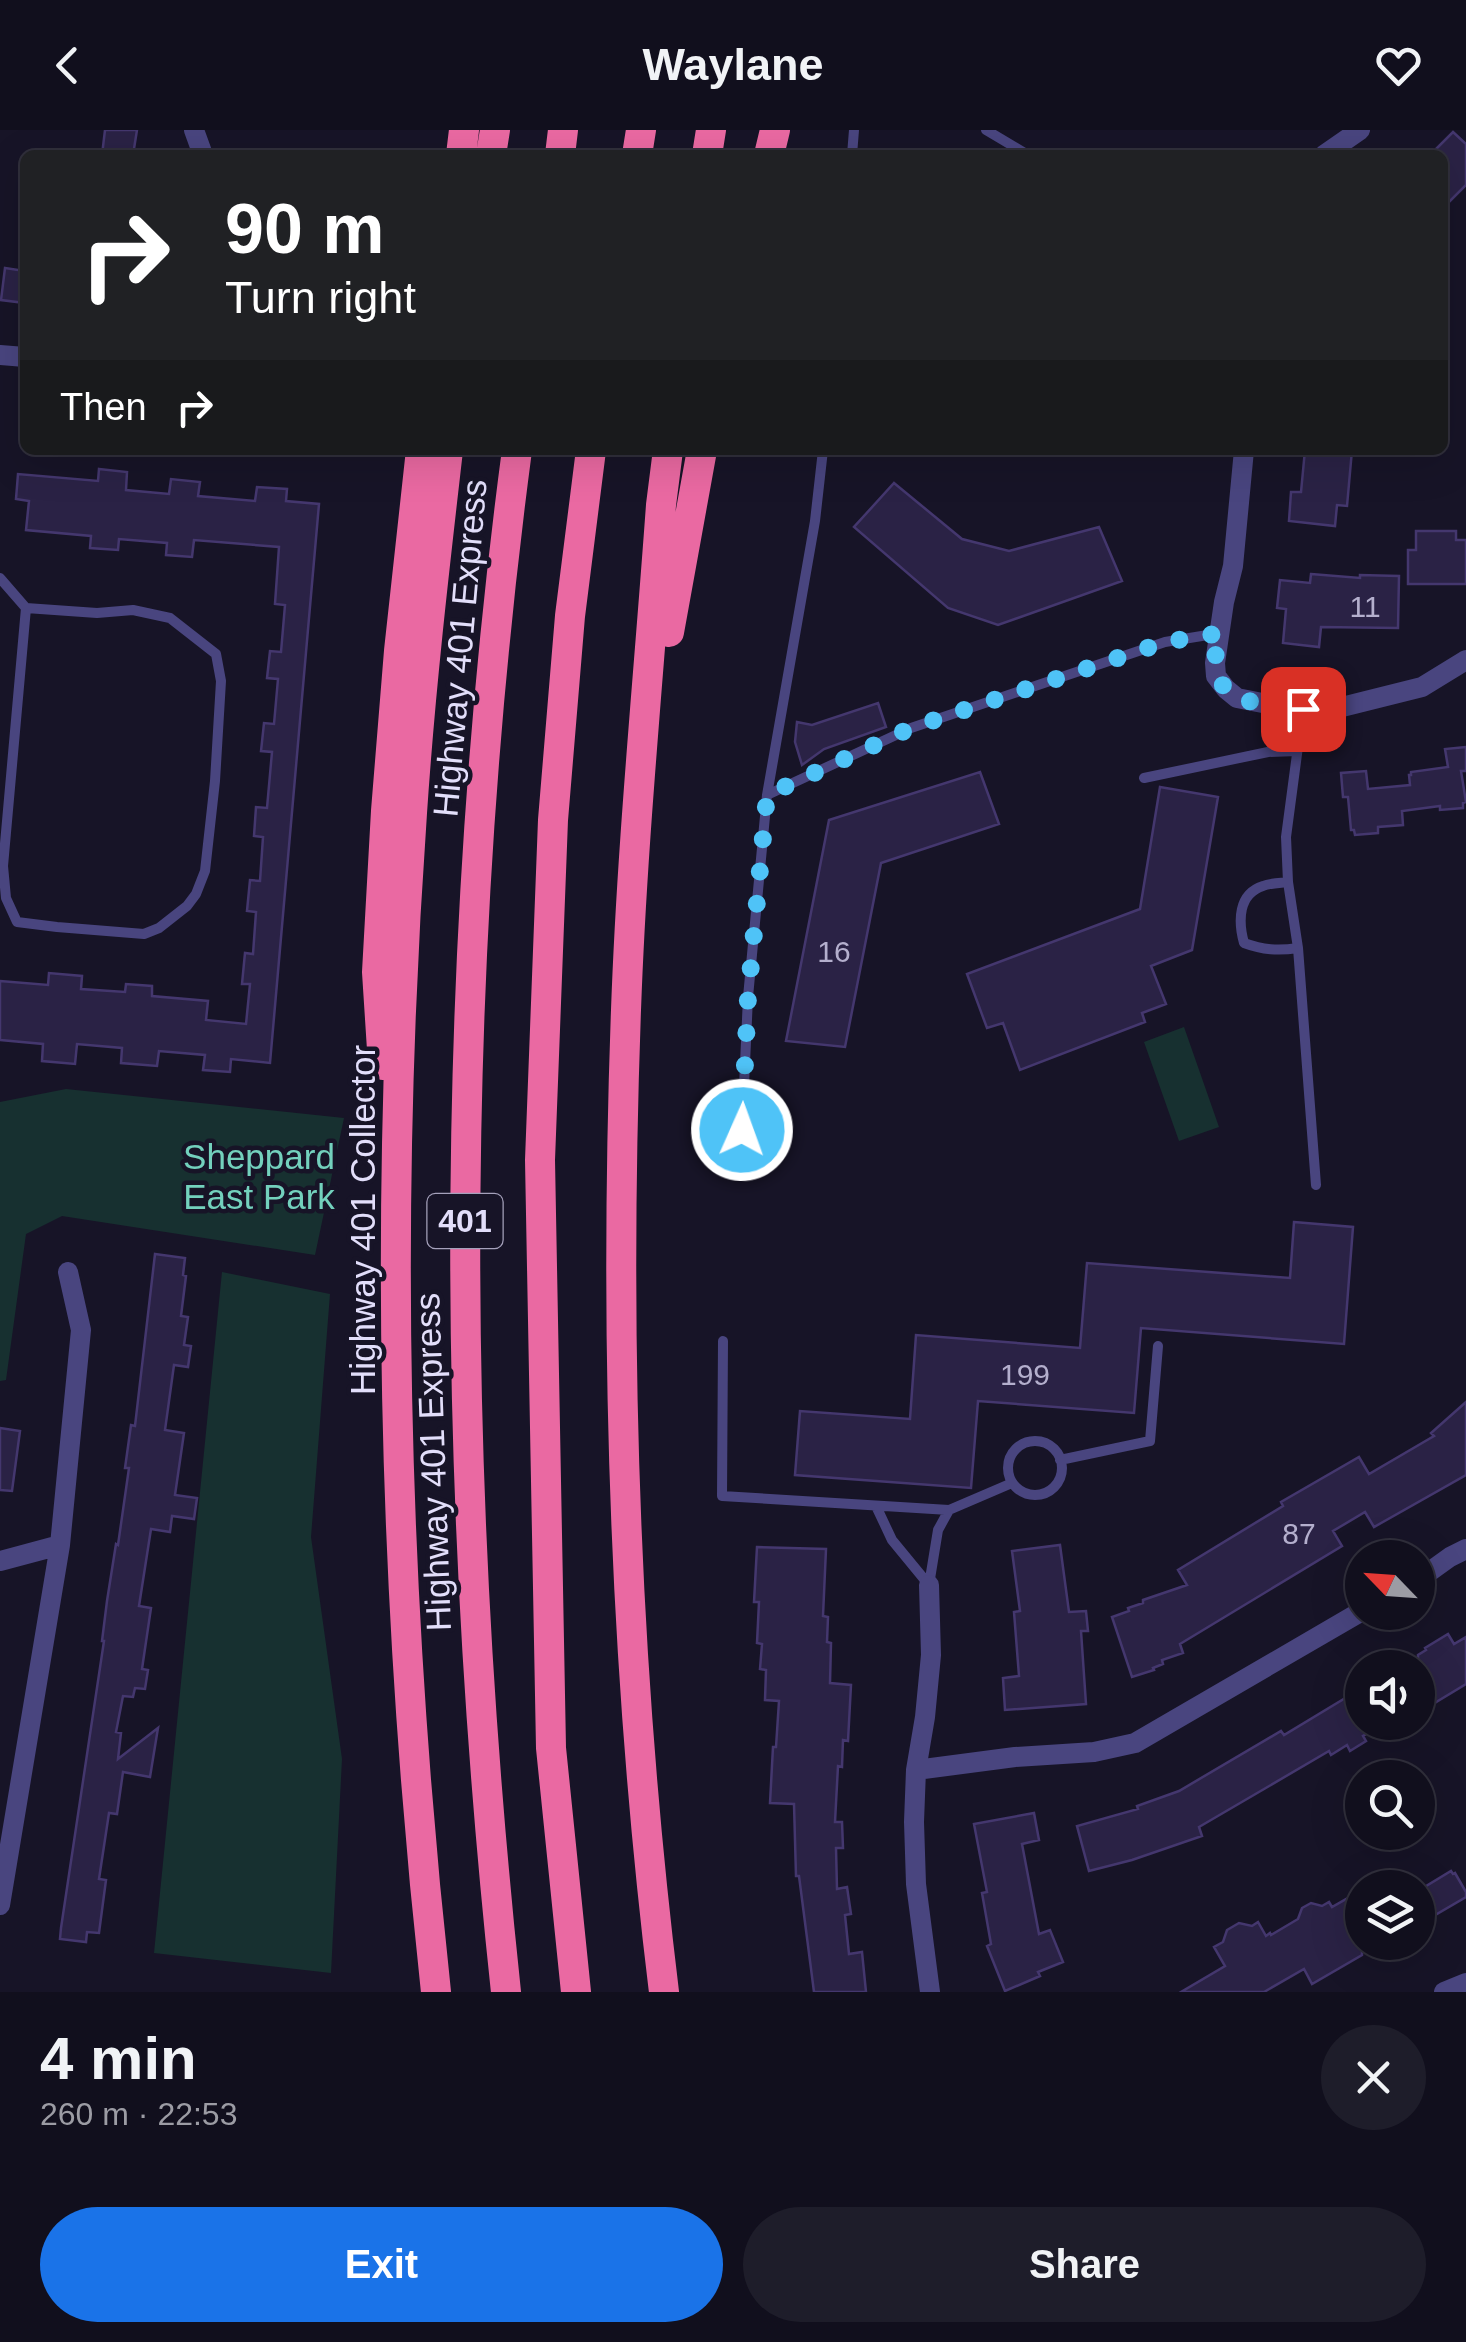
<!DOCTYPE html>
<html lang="en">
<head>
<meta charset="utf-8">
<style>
	:root { --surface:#110f1d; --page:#1e1d2a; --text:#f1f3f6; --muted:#9c9ca4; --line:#302f3b; --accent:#1a73e8 }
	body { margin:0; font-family:Arial,sans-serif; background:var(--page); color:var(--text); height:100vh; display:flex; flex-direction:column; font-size:38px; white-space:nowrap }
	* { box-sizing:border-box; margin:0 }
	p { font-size:32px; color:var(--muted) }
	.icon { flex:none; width:55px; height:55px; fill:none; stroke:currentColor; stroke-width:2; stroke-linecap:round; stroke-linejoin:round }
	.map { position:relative; height:1862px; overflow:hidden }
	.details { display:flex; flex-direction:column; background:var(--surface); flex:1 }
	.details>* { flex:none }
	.hud { position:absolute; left:20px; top:20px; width:1428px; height:305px; border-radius:15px; box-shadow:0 10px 40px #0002,0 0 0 2px var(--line); background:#202124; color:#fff; overflow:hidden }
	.needle { width:65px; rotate:295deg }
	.buttons { position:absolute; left:1345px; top:1410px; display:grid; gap:20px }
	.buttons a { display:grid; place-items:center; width:90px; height:90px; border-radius:50%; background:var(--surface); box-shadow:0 10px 40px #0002,0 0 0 2px var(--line); font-size:50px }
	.pin { position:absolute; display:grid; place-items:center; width:85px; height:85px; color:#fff; margin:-42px; border-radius:20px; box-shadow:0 5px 15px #0006 }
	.me { position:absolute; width:110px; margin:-55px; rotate:2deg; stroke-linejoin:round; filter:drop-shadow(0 0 8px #0008) }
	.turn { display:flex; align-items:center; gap:35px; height:210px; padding:0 40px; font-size:45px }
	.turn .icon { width:130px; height:130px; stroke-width:2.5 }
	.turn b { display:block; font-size:70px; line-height:85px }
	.then { display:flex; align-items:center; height:95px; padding:0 40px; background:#0003; gap:20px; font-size:38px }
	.round { display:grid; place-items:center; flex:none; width:105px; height:105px; border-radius:52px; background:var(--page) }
	.headline { display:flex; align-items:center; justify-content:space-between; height:170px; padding:0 40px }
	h1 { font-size:60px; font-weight:700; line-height:75px }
	.action { display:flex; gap:20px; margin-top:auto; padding:20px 40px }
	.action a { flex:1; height:115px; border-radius:60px; background:var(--accent); color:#fff; font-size:40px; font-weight:700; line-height:115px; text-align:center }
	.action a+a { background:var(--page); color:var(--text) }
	header { display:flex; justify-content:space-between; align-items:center; height:130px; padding:0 40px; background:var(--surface); font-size:45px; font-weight:700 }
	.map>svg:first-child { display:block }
</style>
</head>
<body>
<header><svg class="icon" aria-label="back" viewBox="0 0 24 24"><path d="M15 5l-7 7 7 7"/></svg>Waylane<svg class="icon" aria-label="heart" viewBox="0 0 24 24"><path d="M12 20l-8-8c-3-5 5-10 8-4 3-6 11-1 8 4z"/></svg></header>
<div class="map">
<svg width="1466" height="1862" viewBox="0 0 1466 1862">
	<rect width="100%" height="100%" fill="#171427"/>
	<path fill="#173030" d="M 1184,897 L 1219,997 L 1179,1011 L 1144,912 Z
		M 66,959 L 344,988 L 315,1125 L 62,1086 L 26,1104 L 6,1250 L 0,1251 L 0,972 Z
		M 222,1142 L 330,1164 L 311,1407 L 342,1629 L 331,1843 L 154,1823 Z"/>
	<path fill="#2a2245" stroke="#44376e" stroke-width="2.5" d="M 105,0 L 137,0 L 133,25 L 102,25 Z
		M 1453,2 L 1466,14 L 1466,55 L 1442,79 L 1442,25 L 1433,22 Z
		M 5,138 L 25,141 L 25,173 L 1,170 Z
		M 1305,320 L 1352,320 L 1347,376 L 1337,375 L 1335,396 L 1289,391 L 1291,362 L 1301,362 Z
		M 99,339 L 127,342 L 126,360 L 169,364 L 171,349 L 200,352 L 198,366 L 255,371 L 257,357 L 287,359 L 286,371 L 319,374 L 270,933 L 231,929 L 230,942 L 203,940 L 205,925 L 159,921 L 157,936 L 121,933 L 122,918 L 77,914 L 75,934 L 42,931 L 43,914 L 0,910 L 0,851 L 48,855 L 49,843 L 82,846 L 81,859 L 125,862 L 126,854 L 152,856 L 152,866 L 208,871 L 206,890 L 246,894 L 250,854 L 242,854 L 245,823 L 253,824 L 256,782 L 247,781 L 250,750 L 260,751 L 263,707 L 254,706 L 256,677 L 267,678 L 272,622 L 261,621 L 264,593 L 274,594 L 278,549 L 267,548 L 270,521 L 281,522 L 285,475 L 275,474 L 279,417 L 194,410 L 192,427 L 166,425 L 167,413 L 119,409 L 118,420 L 90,418 L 91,406 L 26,400 L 29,371 L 16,369 L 18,344 L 98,351 Z
		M 894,353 L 962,409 L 1009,421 L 1099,397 L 1122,451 L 998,495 L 948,478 L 854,397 Z
		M 1416,401 L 1456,401 L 1456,410 L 1466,410 L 1466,454 L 1408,454 L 1408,420 L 1416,420 Z
		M 1311,444 L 1360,448 L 1360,445 L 1399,446 L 1398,498 L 1321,497 L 1319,517 L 1283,513 L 1286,479 L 1277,478 L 1280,450 L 1310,453 Z
		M 878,573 L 886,597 L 824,619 L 802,635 L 795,612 L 797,592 L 812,595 Z
		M 1466,617 L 1466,641 L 1461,641 L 1466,672 L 1463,673 L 1463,678 L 1440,680 L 1440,676 L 1402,681 L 1403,695 L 1378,697 L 1378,703 L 1355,705 L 1354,700 L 1351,700 L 1348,667 L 1343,667 L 1341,643 L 1366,641 L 1368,659 L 1410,655 L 1409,645 L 1411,645 L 1411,642 L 1448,637 L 1445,619 Z
		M 980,642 L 999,694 L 881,733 L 845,917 L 786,911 L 829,690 Z
		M 1160,657 L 1218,667 L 1192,820 L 1151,836 L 1166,874 L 1142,883 L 1145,892 L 1020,940 L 1003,893 L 987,898 L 967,844 L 1140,779 Z
		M 1294,1092 L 1353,1097 L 1344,1214 L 1141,1198 L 1134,1283 L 978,1271 L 971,1358 L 795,1345 L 800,1281 L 910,1289 L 916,1205 L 1080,1218 L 1087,1133 L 1290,1148 Z
		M 155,1124 L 185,1128 L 183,1145 L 186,1146 L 181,1186 L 188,1187 L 184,1215 L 191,1216 L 188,1237 L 174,1235 L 165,1300 L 184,1303 L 175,1365 L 197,1368 L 194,1389 L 172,1386 L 170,1402 L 151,1399 L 139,1476 L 151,1478 L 142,1539 L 148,1540 L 145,1559 L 135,1558 L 133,1567 L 123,1566 L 116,1602 L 121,1603 L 118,1629 L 158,1598 L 150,1647 L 123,1642 L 117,1684 L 109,1683 L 99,1749 L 106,1750 L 99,1803 L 87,1802 L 86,1812 L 60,1809 L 61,1798 L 104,1511 L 102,1511 L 107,1471 L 116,1414 L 118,1415 L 129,1338 L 125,1338 L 131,1295 L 135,1296 Z
		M 1466,1272 L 1466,1345 L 1374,1397 L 1365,1382 L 1333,1401 L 1342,1416 L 1180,1514 L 1183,1523 L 1162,1530 L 1163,1534 L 1153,1538 L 1154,1540 L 1132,1547 L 1112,1487 L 1129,1481 L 1128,1478 L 1143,1473 L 1143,1470 L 1187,1455 L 1178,1440 L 1283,1376 L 1281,1372 L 1359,1327 L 1369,1344 L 1434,1306 L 1431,1303 Z
		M 0,1298 L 20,1301 L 12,1361 L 0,1360 Z
		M 1060,1415 L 1069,1482 L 1086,1481 L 1088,1501 L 1081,1501 L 1086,1574 L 1005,1580 L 1003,1548 L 1019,1546 L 1014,1482 L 1020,1481 L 1012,1421 Z
		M 757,1417 L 826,1419 L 823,1486 L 828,1487 L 827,1512 L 831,1513 L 830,1553 L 851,1555 L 848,1611 L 843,1610 L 842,1637 L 838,1636 L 835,1692 L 842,1692 L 843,1718 L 836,1718 L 837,1759 L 847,1757 L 851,1784 L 845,1785 L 849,1824 L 862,1822 L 866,1862 L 814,1862 L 799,1746 L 796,1746 L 794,1674 L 770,1673 L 773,1617 L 776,1617 L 779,1571 L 765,1570 L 766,1540 L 760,1539 L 762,1514 L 757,1513 L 759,1472 L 754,1472 Z
		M 1448,1504 L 1454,1514 L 1466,1507 L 1466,1554 L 1418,1583 L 1418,1525 L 1426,1520 L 1425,1518 Z
		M 1362,1558 L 1362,1592 L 1386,1592 L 1363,1606 L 1366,1611 L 1350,1621 L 1347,1615 L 1331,1625 L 1329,1621 L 1199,1697 L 1202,1706 L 1132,1730 L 1089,1741 L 1077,1696 L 1138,1679 L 1137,1676 L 1179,1661 L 1281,1601 L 1284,1605 Z
		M 1034,1683 L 1039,1710 L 1022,1714 L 1039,1804 L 1050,1800 L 1063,1832 L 1038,1842 L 1040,1846 L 1005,1861 L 987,1816 L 991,1814 L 982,1763 L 987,1762 L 974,1694 Z
		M 1451,1741 L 1453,1744 L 1455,1743 L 1466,1762 L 1466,1767 L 1430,1788 L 1418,1768 L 1418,1761 Z
		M 1362,1760 L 1362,1825 L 1312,1854 L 1304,1839 L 1264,1862 L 1181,1862 L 1225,1836 L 1214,1817 L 1223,1812 L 1227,1800 L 1239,1793 L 1252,1796 L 1258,1792 L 1266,1806 L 1270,1803 L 1271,1805 L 1298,1789 L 1302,1778 L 1311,1773 L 1322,1776 L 1329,1772 L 1332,1777 Z"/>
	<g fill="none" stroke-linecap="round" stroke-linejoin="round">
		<path stroke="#49457f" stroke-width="10" d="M 986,0 L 1028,25
			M 852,25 L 854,0
			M 0,448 L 26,478 L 97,483 L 133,480 L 170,488 L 216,524 L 221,551 L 215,651 L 205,741 L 196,764 L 187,776 L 159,798 L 144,804 L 57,797 L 17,792 L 6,768 L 3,736 L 26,478
			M 1303,579 L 1286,707 L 1288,752 L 1298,818 L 1316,1055
			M 1144,648 L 1268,622 L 1297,621
			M 767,665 L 911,598 L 1165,512 L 1220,503
			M 1288,752 C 1280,753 1270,753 1263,756 C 1238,764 1238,791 1244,813 C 1263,820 1278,821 1298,818
			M 742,1000 L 748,867 L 767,665 L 815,391 L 823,320
			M 723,1211 L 722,1366 L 949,1380 L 1012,1353
			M1008 1338a27 27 0 1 1 54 0a27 27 0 1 1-54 0Z
			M 1060,1330 L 1150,1311 L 1158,1216
			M 876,1376 L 892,1410 L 929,1455
			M 929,1455 L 938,1400 L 949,1380"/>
		<path stroke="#49457f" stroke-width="20" d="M 194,0 L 203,25
			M 1324,25 L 1360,0
			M 0,225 L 25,227
			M 1244,320 L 1233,436 L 1224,472 L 1215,533 L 1216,546 L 1226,559 L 1237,568 L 1293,579 L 1334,579 L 1422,557 L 1466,530
			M 0,1431 L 60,1415
			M 1418,1450 L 1450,1427 L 1466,1419
			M 929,1455 L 931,1525 L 925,1587 L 916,1640 L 914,1692 L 916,1754 L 930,1862
			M 916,1640 L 1015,1627 L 1094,1622 L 1135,1613 L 1362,1481
			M 0,1775 L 60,1415 L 81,1200 L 68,1142
			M 1444,1862 L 1466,1853"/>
		<path stroke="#ea69a2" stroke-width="30" d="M 461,25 L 464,0
			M 491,25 L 495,0
			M 560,25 L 563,0
			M 637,25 L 641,0
			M 707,25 L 711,0
			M 769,25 L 775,0
			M 669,502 L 702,320
			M 383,935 L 377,842 L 386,681 L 399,521 L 421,320
			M 436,1862 C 393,1472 384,1075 412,683 C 420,562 434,441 448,320
			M 506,1862 C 451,1350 449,831 517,320
			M 576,1862 L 551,1618 L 540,1030 L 553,690 L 570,486 L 591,320
			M 664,1862 C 624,1537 614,1208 626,880 C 632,712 649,543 661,375 L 668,320"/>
	</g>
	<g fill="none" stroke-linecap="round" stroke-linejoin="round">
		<path stroke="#4fc3f7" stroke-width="18" stroke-dasharray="0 32.4" d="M 742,1000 L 748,867 L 767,665 L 911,598 L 1165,512 L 1221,503 C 1218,515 1212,532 1216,544 C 1219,552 1230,565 1238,568 C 1247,572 1292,579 1303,579"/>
	</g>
	<g text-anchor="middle" stroke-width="9" stroke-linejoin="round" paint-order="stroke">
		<g font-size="30" fill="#b4afcd">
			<text x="1365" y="487">11</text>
			<text x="834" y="832">16</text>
			<text x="1025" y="1255">199</text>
			<text x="1299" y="1414">87</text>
		</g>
		<rect fill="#171427" stroke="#a5a1bb" stroke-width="2.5" x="427.5" y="1064" width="75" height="54" rx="8"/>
		<g font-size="32" font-weight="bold" fill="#e2defa">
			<text x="465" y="1102">401</text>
		</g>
		<g font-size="35" fill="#e2defa" stroke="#171427">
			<text transform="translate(460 518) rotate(-85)" y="12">Highway 401 Express</text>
			<text transform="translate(363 1090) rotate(-90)" y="12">Highway 401 Collector</text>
			<text transform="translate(433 1332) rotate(-92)" y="12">Highway 401 Express</text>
		</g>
		<g font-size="35" fill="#73d1bd" stroke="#171427">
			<text x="259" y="1039">Sheppard<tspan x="259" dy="40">East Park</tspan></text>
		</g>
	</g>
</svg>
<div class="buttons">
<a><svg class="needle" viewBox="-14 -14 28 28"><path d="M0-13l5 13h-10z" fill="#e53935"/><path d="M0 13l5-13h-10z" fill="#9c9ca4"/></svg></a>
<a><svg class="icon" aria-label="sound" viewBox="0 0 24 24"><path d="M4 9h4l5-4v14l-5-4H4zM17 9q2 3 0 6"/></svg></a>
<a><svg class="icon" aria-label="search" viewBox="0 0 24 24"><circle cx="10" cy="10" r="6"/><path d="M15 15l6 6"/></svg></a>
<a><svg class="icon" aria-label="layers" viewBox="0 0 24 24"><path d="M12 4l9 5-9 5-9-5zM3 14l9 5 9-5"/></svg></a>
</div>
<div class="pin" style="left:1303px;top:579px;background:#d93025"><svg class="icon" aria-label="arrive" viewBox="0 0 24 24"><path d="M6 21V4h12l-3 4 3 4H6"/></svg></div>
<svg class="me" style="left:742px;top:1000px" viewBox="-20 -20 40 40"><circle r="17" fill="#4fc3f7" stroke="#fff" stroke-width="3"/><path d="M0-11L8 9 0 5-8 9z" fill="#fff"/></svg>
<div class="hud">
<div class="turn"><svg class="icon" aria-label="right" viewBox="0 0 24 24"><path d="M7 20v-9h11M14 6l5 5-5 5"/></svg><div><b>90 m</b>Turn right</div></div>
<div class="then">Then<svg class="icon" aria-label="right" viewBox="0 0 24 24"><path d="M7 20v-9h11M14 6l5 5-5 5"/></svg></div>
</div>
</div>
<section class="details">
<div class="headline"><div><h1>4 min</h1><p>260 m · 22:53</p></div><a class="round"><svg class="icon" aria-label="close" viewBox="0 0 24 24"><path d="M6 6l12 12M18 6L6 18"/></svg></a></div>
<div class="action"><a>Exit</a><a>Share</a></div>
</section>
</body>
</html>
